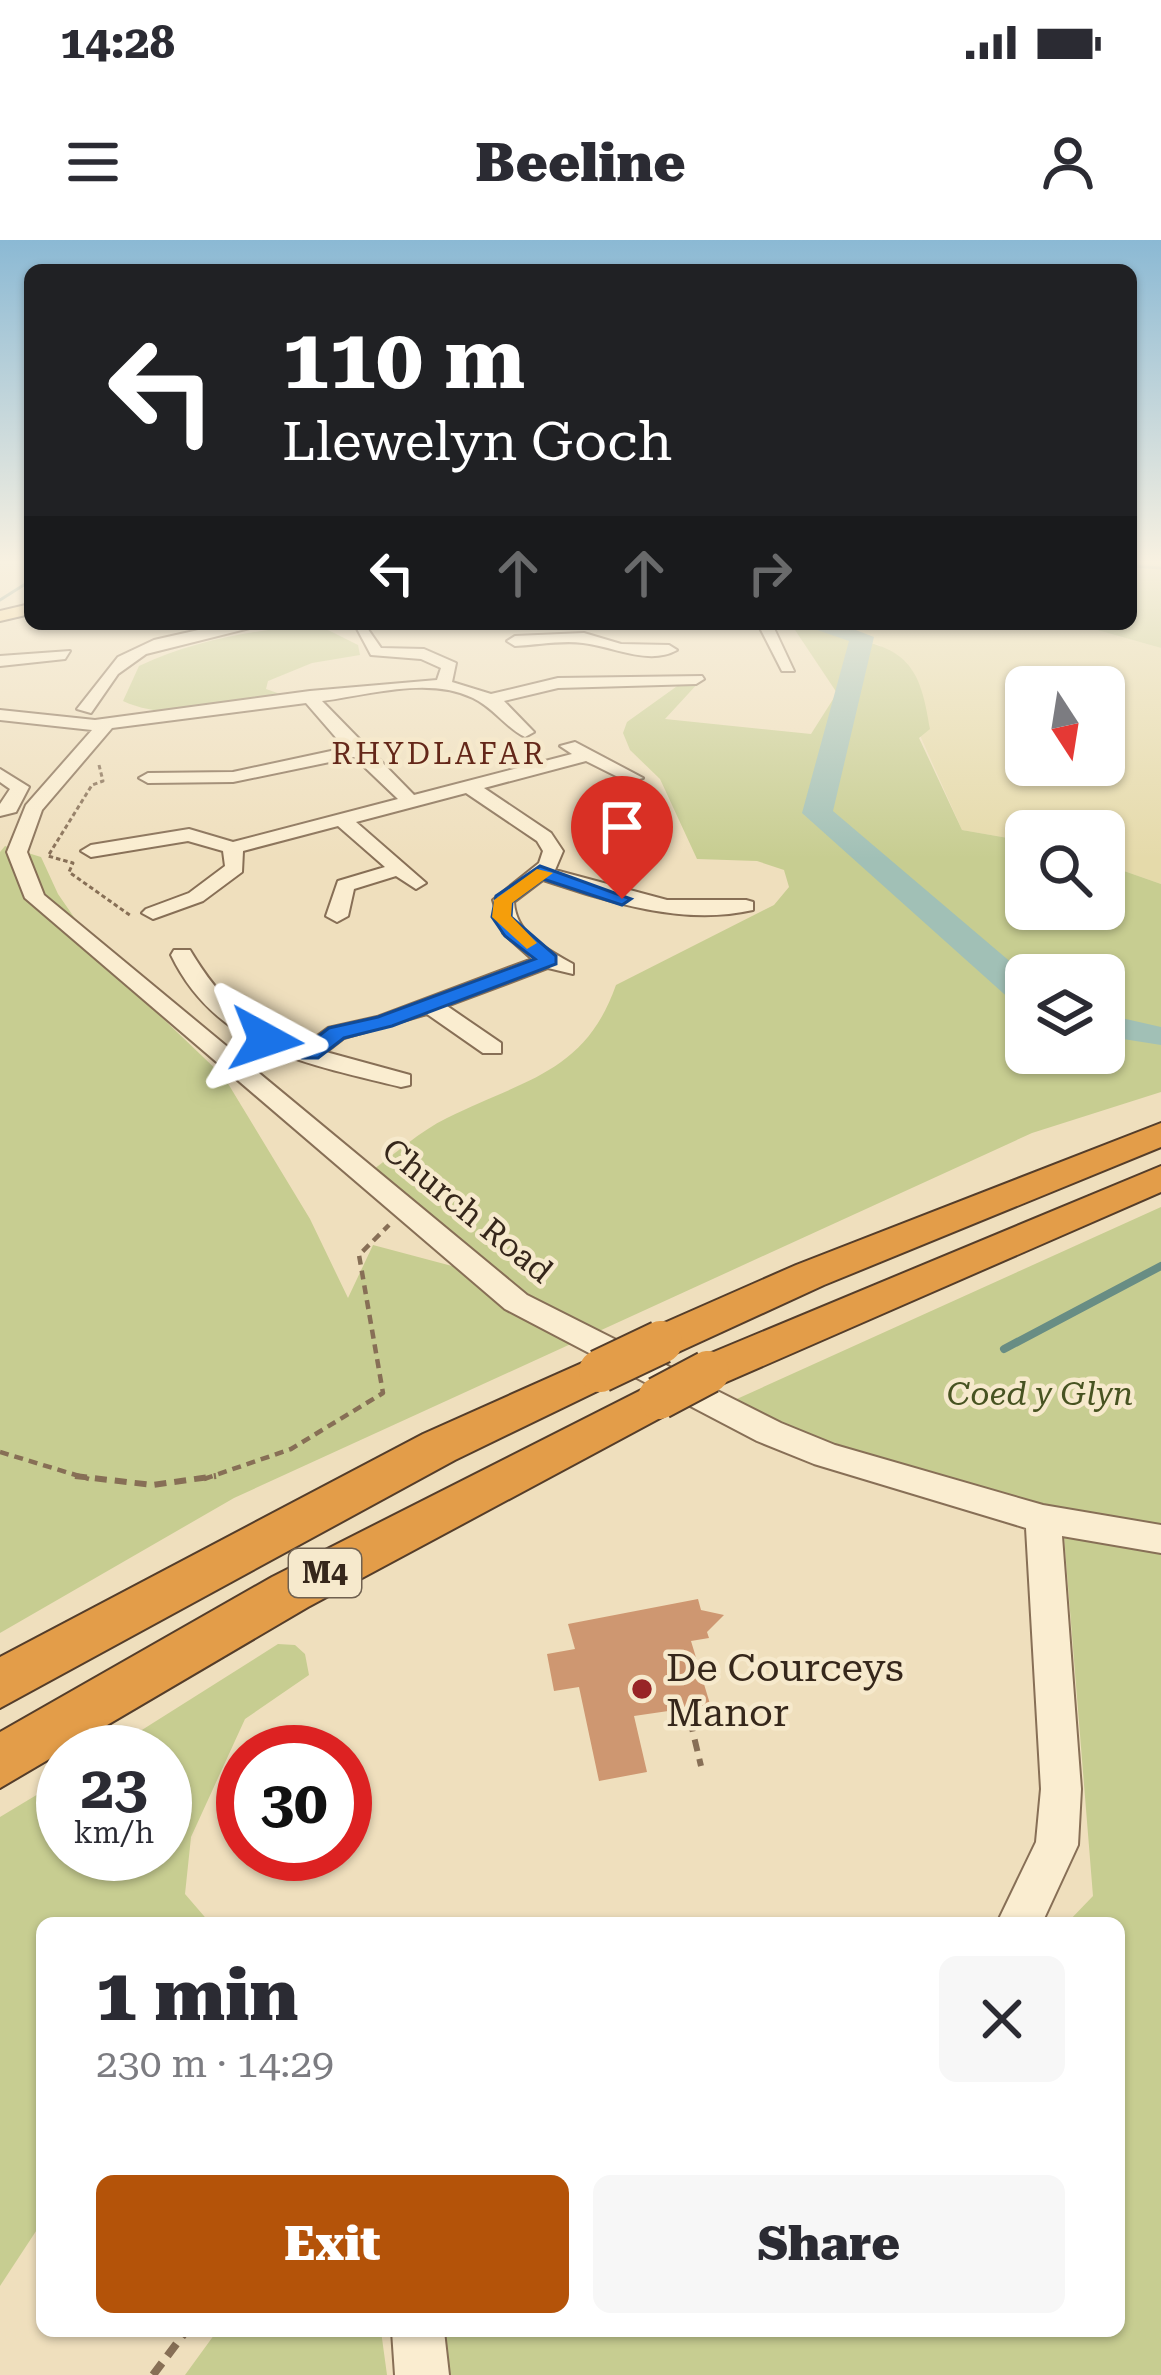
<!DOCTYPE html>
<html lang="en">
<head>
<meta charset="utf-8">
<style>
	:root { --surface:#fff; --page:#f7f7f7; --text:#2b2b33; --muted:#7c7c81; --accent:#b45309 }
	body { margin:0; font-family:"Roboto Serif",serif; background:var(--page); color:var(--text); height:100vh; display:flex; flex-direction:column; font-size:45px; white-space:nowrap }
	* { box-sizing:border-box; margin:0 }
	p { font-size:39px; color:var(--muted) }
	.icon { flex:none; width:66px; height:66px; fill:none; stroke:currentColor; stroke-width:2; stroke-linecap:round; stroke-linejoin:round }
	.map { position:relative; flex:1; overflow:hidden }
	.side { position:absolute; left:36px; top:1677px; width:1089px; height:420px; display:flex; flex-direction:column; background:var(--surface); border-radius:18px; box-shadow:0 3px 9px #0004 }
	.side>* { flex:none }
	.hud { position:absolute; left:24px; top:24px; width:1113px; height:366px; border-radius:18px; box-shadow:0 3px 9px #0004; background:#202124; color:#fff; overflow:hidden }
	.needle { width:78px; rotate:168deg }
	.controls { position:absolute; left:1005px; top:426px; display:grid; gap:24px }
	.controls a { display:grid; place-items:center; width:120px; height:120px; border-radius:18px; background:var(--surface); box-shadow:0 3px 9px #0004; font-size:60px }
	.speed { position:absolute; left:36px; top:1485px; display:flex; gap:24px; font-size:60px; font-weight:700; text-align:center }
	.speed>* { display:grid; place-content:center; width:156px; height:156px; border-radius:50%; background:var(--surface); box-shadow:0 3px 9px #0004; line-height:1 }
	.speed small { font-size:30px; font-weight:400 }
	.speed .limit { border:18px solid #d22; background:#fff; color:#111 }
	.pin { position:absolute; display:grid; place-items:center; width:102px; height:102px; color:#fff; margin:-123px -51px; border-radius:50% 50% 50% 0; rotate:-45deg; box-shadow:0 0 12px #0007 }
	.pin .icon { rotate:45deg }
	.me { position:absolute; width:132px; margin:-66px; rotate:95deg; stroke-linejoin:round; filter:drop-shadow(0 0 9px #0008) }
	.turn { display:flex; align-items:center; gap:42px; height:252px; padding:0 60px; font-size:54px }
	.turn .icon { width:156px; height:156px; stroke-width:2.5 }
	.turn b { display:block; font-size:84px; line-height:102px }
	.lanes { display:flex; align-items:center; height:114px; padding:0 60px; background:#0003; justify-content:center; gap:60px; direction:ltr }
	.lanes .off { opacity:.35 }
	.round { display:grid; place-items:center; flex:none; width:126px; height:126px; border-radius:18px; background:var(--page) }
	.overview { display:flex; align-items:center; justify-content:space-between; height:204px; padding:0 60px }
	h1 { font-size:72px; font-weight:800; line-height:90px }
	.primary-button { display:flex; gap:24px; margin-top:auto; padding:24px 60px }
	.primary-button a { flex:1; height:138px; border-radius:18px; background:var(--accent); color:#fff; font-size:48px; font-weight:800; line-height:138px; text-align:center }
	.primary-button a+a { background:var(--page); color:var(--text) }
	.status { display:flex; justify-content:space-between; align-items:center; height:84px; padding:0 60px; background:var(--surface); direction:ltr }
	.status svg { height:33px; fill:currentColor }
	header { display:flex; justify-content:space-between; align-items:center; height:156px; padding:0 60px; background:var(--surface); font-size:54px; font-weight:800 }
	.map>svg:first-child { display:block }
</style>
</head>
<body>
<div class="status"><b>14:28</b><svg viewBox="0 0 49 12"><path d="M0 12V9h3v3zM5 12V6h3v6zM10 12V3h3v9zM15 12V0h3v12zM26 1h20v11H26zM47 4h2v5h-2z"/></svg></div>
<header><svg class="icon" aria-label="menu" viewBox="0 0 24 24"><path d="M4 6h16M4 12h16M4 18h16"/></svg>Beeline<svg class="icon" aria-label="person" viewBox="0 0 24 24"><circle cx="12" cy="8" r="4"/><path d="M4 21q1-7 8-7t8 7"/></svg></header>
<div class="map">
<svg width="1161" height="2135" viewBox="0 0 1161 2135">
	<rect width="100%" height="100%" fill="#efdfbd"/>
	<path fill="#e5daaa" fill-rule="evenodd" d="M 818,384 L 1076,384 L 1161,408 L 1161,644 L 1104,624 L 1104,591 L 1026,591 L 1026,601 L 962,590 L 880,405 L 831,395 ZM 1026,447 L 1104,447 L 1104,525 L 1026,525 Z"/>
	<path fill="#c7cd91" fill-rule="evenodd" d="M 1131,320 L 1161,320 L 1161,408 L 1076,384 L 1131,384 Z
		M 316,384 L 358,405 L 360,415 L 312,423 L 268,441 L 266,449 L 283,455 C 232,463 172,484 123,461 L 139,426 C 197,399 253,391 316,384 Z
		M 780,384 L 818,384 C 832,396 844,398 861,401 C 914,411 922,440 930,489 L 919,498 L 962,590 L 1026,601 L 1026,669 L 1104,669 L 1104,624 L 1161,644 L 1161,852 L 1032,893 L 234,1258 L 0,1393 L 0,612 L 5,606 L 41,617 L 58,654 L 107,725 L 224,837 L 310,979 L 348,1058 L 373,1005 L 452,1026 L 462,1005 L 370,932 C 395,914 420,891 447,878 C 522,840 585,834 616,745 L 774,665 L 789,647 L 784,630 L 757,621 L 697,619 L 660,539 L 630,510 L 623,493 L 627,482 L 687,439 L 700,441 L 665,479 L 811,494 L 837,453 L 795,390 ZM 1026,735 L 1104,735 L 1104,813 L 1026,813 Z
		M 1161,967 L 1161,1291 L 1065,1283 L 719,1167 Z
		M 1064,1296 L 1161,1310 L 1161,2135 L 445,2135 L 439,2091 L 1119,2091 L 1119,1683 L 1067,1683 L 1093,1656 Z
		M 278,1404 L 295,1405 L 305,1414 L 309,1435 L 245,1479 L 191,1597 L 185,1654 L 210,1683 L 42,1683 L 42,1982 L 0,2046 L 0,1577 L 63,1539 L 63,1614 L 165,1614 L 165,1512 L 107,1512 Z
		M 217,2091 L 381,2091 L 387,2135 L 185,2135 Z"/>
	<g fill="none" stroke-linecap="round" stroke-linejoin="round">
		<path stroke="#688d84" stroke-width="3" d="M 1131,326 L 1161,328
			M 0,360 L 30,341"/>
		<path stroke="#688d84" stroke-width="8" d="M 1004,1109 L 1161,1026"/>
		<path fill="#a1c0b6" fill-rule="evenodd" d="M 800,384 L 840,384 L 874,397 L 833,571 L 1026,735 L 1026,765 L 1013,762 L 802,573 L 849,401 Z
			M 1104,774 L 1161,787 L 1161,805 L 1104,796 Z"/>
	</g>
	<path fill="#ce9771" d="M 698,1359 L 701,1370 L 724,1375 L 707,1392 L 709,1398 L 691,1401 L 710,1464 L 690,1480 L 675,1470 L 634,1476 L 647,1532 L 599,1541 L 579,1447 L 554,1451 L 547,1414 L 575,1409 L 568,1384 Z"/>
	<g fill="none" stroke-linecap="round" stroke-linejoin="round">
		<defs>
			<path id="minor" d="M 225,384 L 266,384 L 146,414 L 118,434 L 91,473 L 77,469 L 118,417 L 154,400 Z
				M 758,384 L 772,384 L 794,431 L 782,431 Z
				M 355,385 L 365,385 L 381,408 L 424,409 L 456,423 L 452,442 L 491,454 L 558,438 L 702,436 L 704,439 L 696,444 L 558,448 L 504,461 L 534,492 L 525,497 C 506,488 494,468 473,458 C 429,436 368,455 322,461 L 414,555 L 572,514 L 560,506 L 575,502 L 643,538 L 628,542 L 586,521 L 484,548 L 551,593 L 563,611 L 555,630 L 667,660 L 746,660 L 753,662 L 753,670 C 682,686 610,662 543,640 L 514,662 C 516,695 547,709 573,724 L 573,734 L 548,728 L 447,766 L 501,803 L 501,813 L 483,813 L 427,774 L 344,798 L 326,812 L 410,835 L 410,845 L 401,847 C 308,824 216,809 171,715 L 174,710 L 190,710 C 222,763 246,783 305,805 L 328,788 L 377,777 L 532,719 L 503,693 L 493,660 L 539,623 L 543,611 L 537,601 L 466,553 L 356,582 L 426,643 L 416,649 L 396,636 L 354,649 L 348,676 L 337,682 L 326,676 L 338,641 L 385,627 L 338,586 L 243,611 L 242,632 L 203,661 L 153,679 L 142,673 L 146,669 L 189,653 L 225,626 L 223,611 L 188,601 L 91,617 L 81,611 L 91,605 L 189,589 L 233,602 L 398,559 L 354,517 L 233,542 L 148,543 L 139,538 L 148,533 L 233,532 L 345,508 L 306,463 L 112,488 L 42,570 L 27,612 L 44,655 L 527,1055 L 781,1183 L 835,1205 L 1043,1265 L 1161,1285 L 1161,1313 L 1062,1296 L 1081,1549 L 1078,1605 L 1042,1683 L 997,1683 L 1036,1602 L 1041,1549 L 1026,1288 L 814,1224 L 757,1201 L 505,1069 L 25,658 L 7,612 L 26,565 L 92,490 L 0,480 L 0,470 L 95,480 L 310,451 L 437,440 L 441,428 L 421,419 L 371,415 Z
				M 584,393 L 621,404 L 669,405 L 677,410 C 649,426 612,406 583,403 C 562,400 537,405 515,406 L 507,401 L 515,396 Z
				M 70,411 L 65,419 L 0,426 L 0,416 Z
				M 0,529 L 29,547 L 16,572 L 0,576 L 0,564 L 10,549 L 0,542 Z
				M 392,2091 L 444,2091 L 449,2135 L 395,2135 Z"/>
			<path id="major" d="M 30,364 L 30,374 L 0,381 L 0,371 Z"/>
			<path id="highway" d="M 1161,883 L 1161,907 L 824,1045 L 676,1113 L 661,1117 L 646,1113 L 639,1102 L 646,1091 L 796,1025 Z
				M 1161,926 L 1161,952 L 724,1143 L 708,1148 L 692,1143 L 686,1132 L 692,1121 Z
				M 600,1115 L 616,1120 L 622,1131 L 616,1142 L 455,1220 L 0,1468 L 0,1417 L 423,1194 Z
				M 659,1141 L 675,1146 L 681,1158 L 675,1170 L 308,1367 L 0,1548 L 0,1492 L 272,1337 Z"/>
		</defs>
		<use href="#minor" stroke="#876f56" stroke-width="4"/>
		<use href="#major" stroke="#543d2a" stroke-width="4"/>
		<use href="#highway" stroke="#543d2a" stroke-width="4"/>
		<path stroke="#876f56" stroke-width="3" stroke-dasharray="4.5 3" stroke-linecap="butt" d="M 99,525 L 103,541 L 92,545 L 48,616 L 73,623 L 69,632 L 131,676"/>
		<path stroke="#876f56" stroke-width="4.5" stroke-dasharray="9 6" stroke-linecap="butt" d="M 0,1212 L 89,1239
			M 204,1239 L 291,1209 L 383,1153 L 359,1015 L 389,985"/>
		<path stroke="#876f56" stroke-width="6" stroke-dasharray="12 8" stroke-linecap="butt" d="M 75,1236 L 153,1245 L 216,1236
			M 690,1480 L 701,1526"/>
		<path stroke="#876f56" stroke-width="8" stroke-dasharray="15 9" stroke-linecap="butt" d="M 153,2135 L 186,2091"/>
		<use href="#minor" fill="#faedd0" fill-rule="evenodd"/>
		<use href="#major" fill="#f5d492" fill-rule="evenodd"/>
		<use href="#highway" fill="#e39d49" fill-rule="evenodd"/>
		<defs>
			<path id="highway-bridge" d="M 600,1131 L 661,1102
				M 659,1158 L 708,1132"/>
		</defs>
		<use href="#highway-bridge" stroke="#543d2a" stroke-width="46" stroke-linecap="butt"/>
		<use href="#highway-bridge" stroke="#e39d49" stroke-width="42"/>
	</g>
	<linearGradient id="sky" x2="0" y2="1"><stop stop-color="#8bb9d4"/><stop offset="0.52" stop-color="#f8f1e1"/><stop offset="1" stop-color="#f8f1e1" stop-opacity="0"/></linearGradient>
	<rect width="1161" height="619" fill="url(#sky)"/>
	<path fill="#1a73e8" stroke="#114b97" stroke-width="3" d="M 540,626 L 631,659 L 622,665 L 543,639 L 512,662 L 511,677 L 556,716 L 556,724 L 392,786 L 344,798 L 318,818 L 302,818 L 255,800 L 266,794 L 307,805 L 329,788 L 378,777 L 535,719 L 505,696 L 492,677 L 496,656 Z"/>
	<path fill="#f59e0b" d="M 537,629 L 553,633 L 512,663 L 511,676 L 537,703 L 527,709 L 492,677 L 494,660 Z"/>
	<circle fill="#982427" stroke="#f6e9cc" stroke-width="4.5" cx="642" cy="1449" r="12"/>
	<g text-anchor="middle" stroke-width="9" stroke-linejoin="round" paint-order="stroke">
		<g font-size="30" letter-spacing="3" fill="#642719" stroke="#f6e9cc">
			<text x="439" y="524">RHYDLAFAR</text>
		</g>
		<rect fill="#f6e9cc" stroke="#706150" stroke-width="3" x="289" y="1309" width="72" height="48" rx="9"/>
		<g font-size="30" font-weight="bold" fill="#36271b">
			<text x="325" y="1343">M4</text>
		</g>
		<g font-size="33" fill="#36271b" stroke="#f6e9cc">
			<text transform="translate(468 970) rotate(39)" y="12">Church Road</text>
		</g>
		<g font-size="33" font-style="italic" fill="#475321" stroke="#f6e9cc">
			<text x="1040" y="1165">Coed y Glyn</text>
		</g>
		<g font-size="39" fill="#36271b" stroke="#f6e9cc" text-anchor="start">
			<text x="666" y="1441">De Courceys<tspan x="666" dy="45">Manor</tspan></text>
		</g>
	</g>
</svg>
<div class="controls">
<a><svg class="needle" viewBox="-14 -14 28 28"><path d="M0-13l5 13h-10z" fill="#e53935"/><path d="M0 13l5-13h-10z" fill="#7c7c81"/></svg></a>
<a><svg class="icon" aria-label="search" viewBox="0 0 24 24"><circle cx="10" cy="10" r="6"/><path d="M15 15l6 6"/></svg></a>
<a><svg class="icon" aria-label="layers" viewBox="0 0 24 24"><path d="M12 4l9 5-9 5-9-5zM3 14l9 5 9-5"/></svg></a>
</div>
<div class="speed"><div>23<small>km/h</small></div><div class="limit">30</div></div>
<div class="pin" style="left:622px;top:659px;background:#d93025"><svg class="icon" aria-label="arrive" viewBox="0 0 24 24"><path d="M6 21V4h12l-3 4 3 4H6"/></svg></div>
<svg class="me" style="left:266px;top:800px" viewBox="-20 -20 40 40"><path d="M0-17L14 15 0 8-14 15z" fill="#1a73e8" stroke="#fff" stroke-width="4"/></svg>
<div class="hud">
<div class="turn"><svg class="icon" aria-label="left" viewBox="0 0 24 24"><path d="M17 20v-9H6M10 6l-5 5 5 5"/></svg><div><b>110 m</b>Llewelyn Goch</div></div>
<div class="lanes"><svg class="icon" aria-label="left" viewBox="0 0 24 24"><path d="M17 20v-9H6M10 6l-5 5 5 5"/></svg><svg class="icon off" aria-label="ahead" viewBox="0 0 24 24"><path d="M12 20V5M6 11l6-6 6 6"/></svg><svg class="icon off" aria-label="ahead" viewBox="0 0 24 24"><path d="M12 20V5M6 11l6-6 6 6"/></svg><svg class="icon off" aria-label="right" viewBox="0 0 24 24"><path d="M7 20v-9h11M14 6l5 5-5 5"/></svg></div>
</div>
<section class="side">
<div class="overview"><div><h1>1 min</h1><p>230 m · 14:29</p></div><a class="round"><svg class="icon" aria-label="close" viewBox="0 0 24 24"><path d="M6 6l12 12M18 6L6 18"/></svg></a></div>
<div class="primary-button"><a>Exit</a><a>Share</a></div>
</section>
</div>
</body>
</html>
